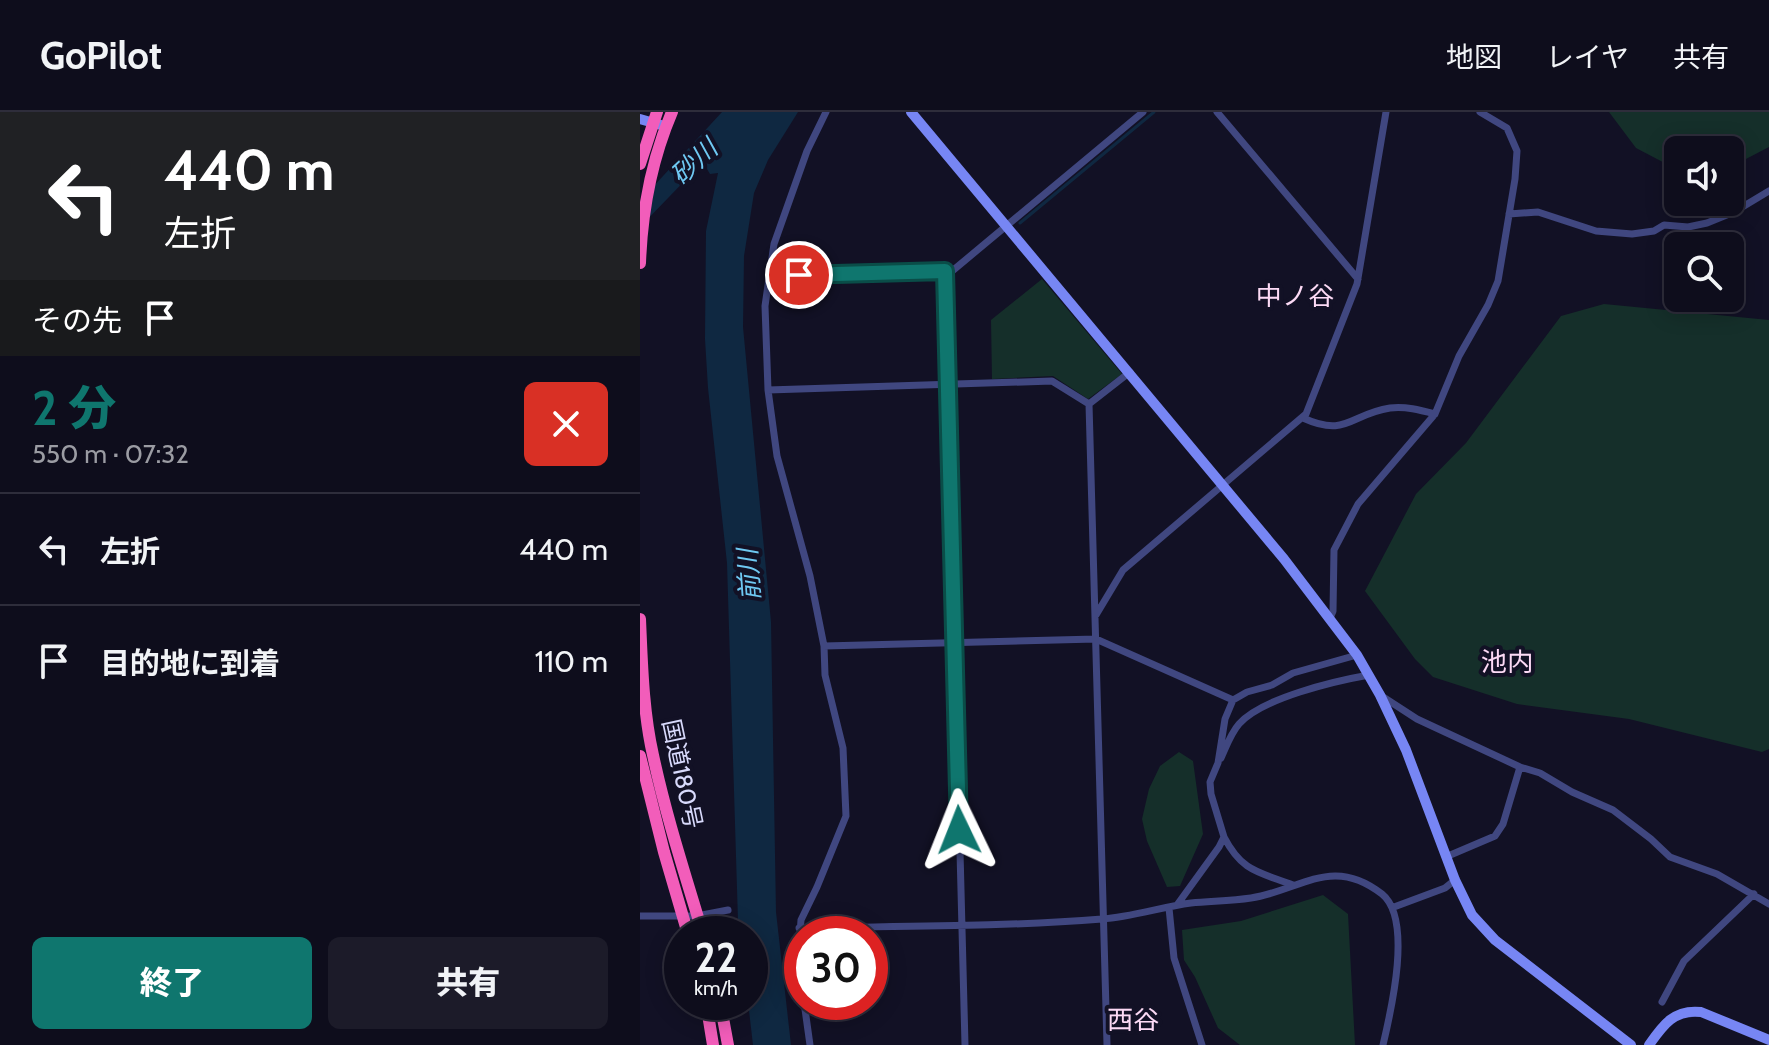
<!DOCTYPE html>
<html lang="ja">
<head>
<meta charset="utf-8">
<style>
	:root { --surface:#0e0d1c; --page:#1c1b29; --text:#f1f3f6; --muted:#9b9ca3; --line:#2e2d3b; --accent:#0f766e }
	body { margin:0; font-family:Cabin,"Noto Sans JP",sans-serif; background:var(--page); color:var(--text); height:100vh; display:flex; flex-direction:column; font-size:30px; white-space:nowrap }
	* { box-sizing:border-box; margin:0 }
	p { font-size:26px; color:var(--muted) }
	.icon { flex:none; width:44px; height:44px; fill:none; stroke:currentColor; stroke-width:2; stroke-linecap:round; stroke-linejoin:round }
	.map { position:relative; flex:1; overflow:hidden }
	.panel { display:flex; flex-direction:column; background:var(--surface); width:640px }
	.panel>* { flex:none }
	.top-card { background:#202124; color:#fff; overflow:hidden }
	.fabs { position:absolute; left:1024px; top:24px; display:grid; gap:16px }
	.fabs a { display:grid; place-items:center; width:80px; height:80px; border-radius:12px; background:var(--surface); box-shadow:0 4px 20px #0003,0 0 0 2px var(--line); font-size:40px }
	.speed { position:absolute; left:24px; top:804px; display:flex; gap:16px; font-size:40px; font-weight:700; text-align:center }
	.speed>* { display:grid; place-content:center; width:104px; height:104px; border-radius:50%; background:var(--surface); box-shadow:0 4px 20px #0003,0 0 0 2px var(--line); line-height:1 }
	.speed small { font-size:20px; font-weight:400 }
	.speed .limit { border:12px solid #d22; background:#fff; color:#111 }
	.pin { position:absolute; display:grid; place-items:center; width:68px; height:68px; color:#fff; margin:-34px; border:4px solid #fff; border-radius:50%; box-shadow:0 2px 8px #0007 }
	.me { position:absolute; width:88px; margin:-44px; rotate:358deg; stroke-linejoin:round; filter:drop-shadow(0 0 6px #0008) }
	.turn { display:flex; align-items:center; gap:28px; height:168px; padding:0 32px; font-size:36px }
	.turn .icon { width:104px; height:104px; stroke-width:2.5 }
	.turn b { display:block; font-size:56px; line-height:68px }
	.then { display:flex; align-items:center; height:76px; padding:0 32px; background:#0003; gap:16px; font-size:30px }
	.round { display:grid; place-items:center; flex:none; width:84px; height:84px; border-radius:12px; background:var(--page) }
	.head { display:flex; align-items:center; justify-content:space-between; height:136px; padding:0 32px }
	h1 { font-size:48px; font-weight:800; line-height:60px; color:var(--accent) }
	.primary-button { display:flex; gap:16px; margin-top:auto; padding:16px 32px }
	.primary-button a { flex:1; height:92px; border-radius:12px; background:var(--accent); color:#fff; font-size:32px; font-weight:800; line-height:92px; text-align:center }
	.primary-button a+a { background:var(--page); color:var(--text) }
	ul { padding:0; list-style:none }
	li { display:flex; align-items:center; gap:24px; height:112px; padding:0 32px; border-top:2px solid var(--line) }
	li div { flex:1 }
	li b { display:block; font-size:30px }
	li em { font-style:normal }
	header { display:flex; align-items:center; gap:48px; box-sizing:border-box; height:112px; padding:0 40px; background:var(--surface); border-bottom:2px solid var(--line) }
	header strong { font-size:38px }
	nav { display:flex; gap:44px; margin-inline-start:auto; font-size:28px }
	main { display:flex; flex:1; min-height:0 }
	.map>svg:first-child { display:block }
</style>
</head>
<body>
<header>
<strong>GoPilot</strong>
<nav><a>地図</a><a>レイヤ</a><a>共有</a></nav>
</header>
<main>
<section class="panel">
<div class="top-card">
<div class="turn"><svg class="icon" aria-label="left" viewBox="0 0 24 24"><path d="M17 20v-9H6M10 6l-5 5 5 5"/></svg><div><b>440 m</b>左折</div></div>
<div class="then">その先<svg class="icon" aria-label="arrive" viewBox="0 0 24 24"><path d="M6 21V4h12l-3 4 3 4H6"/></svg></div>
</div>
<div class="head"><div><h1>2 分</h1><p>550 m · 07:32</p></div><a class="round" style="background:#d93025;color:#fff"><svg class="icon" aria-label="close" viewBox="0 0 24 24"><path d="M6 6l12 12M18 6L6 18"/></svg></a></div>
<ul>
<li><svg class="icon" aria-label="left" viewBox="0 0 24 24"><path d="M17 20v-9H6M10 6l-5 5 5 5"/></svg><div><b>左折</b></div><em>440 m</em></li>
<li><svg class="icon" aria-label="arrive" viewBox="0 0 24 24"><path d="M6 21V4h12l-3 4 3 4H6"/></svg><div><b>目的地に到着</b></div><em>110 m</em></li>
</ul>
<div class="primary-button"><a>終了</a><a>共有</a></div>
</section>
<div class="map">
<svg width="1129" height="933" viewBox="0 0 1129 933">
	<rect width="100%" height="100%" fill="#121125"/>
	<path fill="#152f2a" d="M 969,0 L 1129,0 L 1129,35 L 1104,48 L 1090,51 L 1090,38 L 1038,38 L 1038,58 L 996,36 Z
		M 402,167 L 482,262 L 448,287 L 413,264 L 352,267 L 351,208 Z
		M 964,192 L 1129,208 L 1129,637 L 1122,640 L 989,607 L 877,592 L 793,565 L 775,547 L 725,479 L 776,382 L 826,331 L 921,204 Z
		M 539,640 L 553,649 L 563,722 L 540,774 L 527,775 L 507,729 L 502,707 L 509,677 L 520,654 Z
		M 683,783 L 708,802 L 715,933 L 600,933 L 578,916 L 555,865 L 544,848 L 542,818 L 601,809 Z"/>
	<path fill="#0f2841" d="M 82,0 L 158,0 L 128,48 L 114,81 L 104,144 L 103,215 L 131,510 L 136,800 L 151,933 L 113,933 L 108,890 L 110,822 L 100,822 L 98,809 L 87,451 L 68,276 L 65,227 L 66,119 L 78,61 L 70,62 L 67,57 L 58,55 L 0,115 L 0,89 Z"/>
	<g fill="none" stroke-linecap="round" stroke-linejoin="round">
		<path stroke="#0f2841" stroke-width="3" d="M 380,111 L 514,0"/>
		<path stroke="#404780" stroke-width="7" d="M 577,0 L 718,167
			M 869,102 L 898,100 L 956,119 L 992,122 L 1014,119 L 1024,113 L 1048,115 L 1067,111 L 1094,100 L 1129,79
			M 305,159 L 325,933
			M 130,164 L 311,160 L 503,0
			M 128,278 L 412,269 L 449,292
			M 449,292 L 467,933
			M 449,292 L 490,260
			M 663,306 C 707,326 710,302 750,296 C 765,294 780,298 795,302
			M 456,503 L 483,458 L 666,302 L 717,172 L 746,0
			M 690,506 L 693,499 L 694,438 L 718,392 L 795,302 L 819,244 L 848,193 L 858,169 L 875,67 L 877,39 L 867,16 L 840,0
			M 184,534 L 456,527 L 593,588
			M 740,583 L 777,607 L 880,655 L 900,661 L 932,680 L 973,698 L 1011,727 L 1030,745 L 1077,762 L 1129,792
			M 581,646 C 586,635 591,621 599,612 C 622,586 695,569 729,563
			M 584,725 C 602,760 619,760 653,773
			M 808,744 L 855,724 L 863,712 L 880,655
			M 537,793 L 579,735 L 584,725 L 571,682 L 570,670 L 578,651 L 585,607 L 593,588 L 607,580 L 632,573 L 653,561 L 717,543
			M 754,795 L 805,776 L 815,768
			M 529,796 L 534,846 L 562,933
			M 0,804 L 57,804 L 88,798
			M 159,816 C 260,814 361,815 462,807 C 492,805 521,795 551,791 C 571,789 591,789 611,786 C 662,778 692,743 742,782 C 773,807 751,899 743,933
			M 162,870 L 159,835 L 161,808 L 177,775 L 206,704 L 203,636 L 185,563 L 184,534 L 170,464 L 137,344 L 128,278 L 125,194 L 134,132 L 167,39 L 186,0
			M 164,890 L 170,933
			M 1022,890 L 1044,849 L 1114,782"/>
		<path stroke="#7786f4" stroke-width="10" d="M 271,0 L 644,447 L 717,543 L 740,583 L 766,638 L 815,768 L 832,803 L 855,828 L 991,933
			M 0,7 L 21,13
			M 1009,933 C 1023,913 1034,897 1061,900 L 1129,928"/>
		<path stroke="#f25dba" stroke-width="12" d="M 0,52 L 17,0
			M 0,151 C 2,98 11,49 32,0
			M 0,507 C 2,552 3,599 13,643 C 26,704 45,762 63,822
			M 0,644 L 24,740 L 48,822
			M 66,890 L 73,933
			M 80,890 L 88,933"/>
	</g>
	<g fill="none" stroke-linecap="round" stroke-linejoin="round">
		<defs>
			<path id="route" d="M 159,163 L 305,159 L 319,718"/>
		</defs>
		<use href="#route" stroke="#0a4d48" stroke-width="20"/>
		<use href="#route" stroke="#0f766e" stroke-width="14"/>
	</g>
	<g text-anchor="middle" stroke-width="8" stroke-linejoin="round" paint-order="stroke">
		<g font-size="24" fill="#d8dafc" stroke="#121125">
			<text transform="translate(42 662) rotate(78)" y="8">国道180号</text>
		</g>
		<g font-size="26" font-style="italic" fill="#6fc9f3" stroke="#121125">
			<text transform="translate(54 50) rotate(-43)" y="9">砂川</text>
			<text transform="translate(109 463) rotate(-94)" y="9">前川</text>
		</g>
		<g font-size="26" fill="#fcdaf5" stroke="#121125">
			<text x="655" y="193">中ノ谷</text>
			<text x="867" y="559">池内</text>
			<text x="493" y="917">西谷</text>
		</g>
	</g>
</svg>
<div class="fabs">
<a><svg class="icon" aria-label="sound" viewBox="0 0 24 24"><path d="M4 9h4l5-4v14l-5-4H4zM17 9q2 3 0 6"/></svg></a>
<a><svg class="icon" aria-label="search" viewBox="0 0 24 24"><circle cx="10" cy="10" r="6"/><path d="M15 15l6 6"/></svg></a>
</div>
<div class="speed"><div>22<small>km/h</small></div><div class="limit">30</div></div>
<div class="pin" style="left:159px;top:163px;background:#d93025"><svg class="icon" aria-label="arrive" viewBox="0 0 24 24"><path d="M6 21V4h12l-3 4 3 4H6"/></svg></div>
<svg class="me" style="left:319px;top:718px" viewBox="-20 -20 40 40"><path d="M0-17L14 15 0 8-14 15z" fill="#0f766e" stroke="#fff" stroke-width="4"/></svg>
</div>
</main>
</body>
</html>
